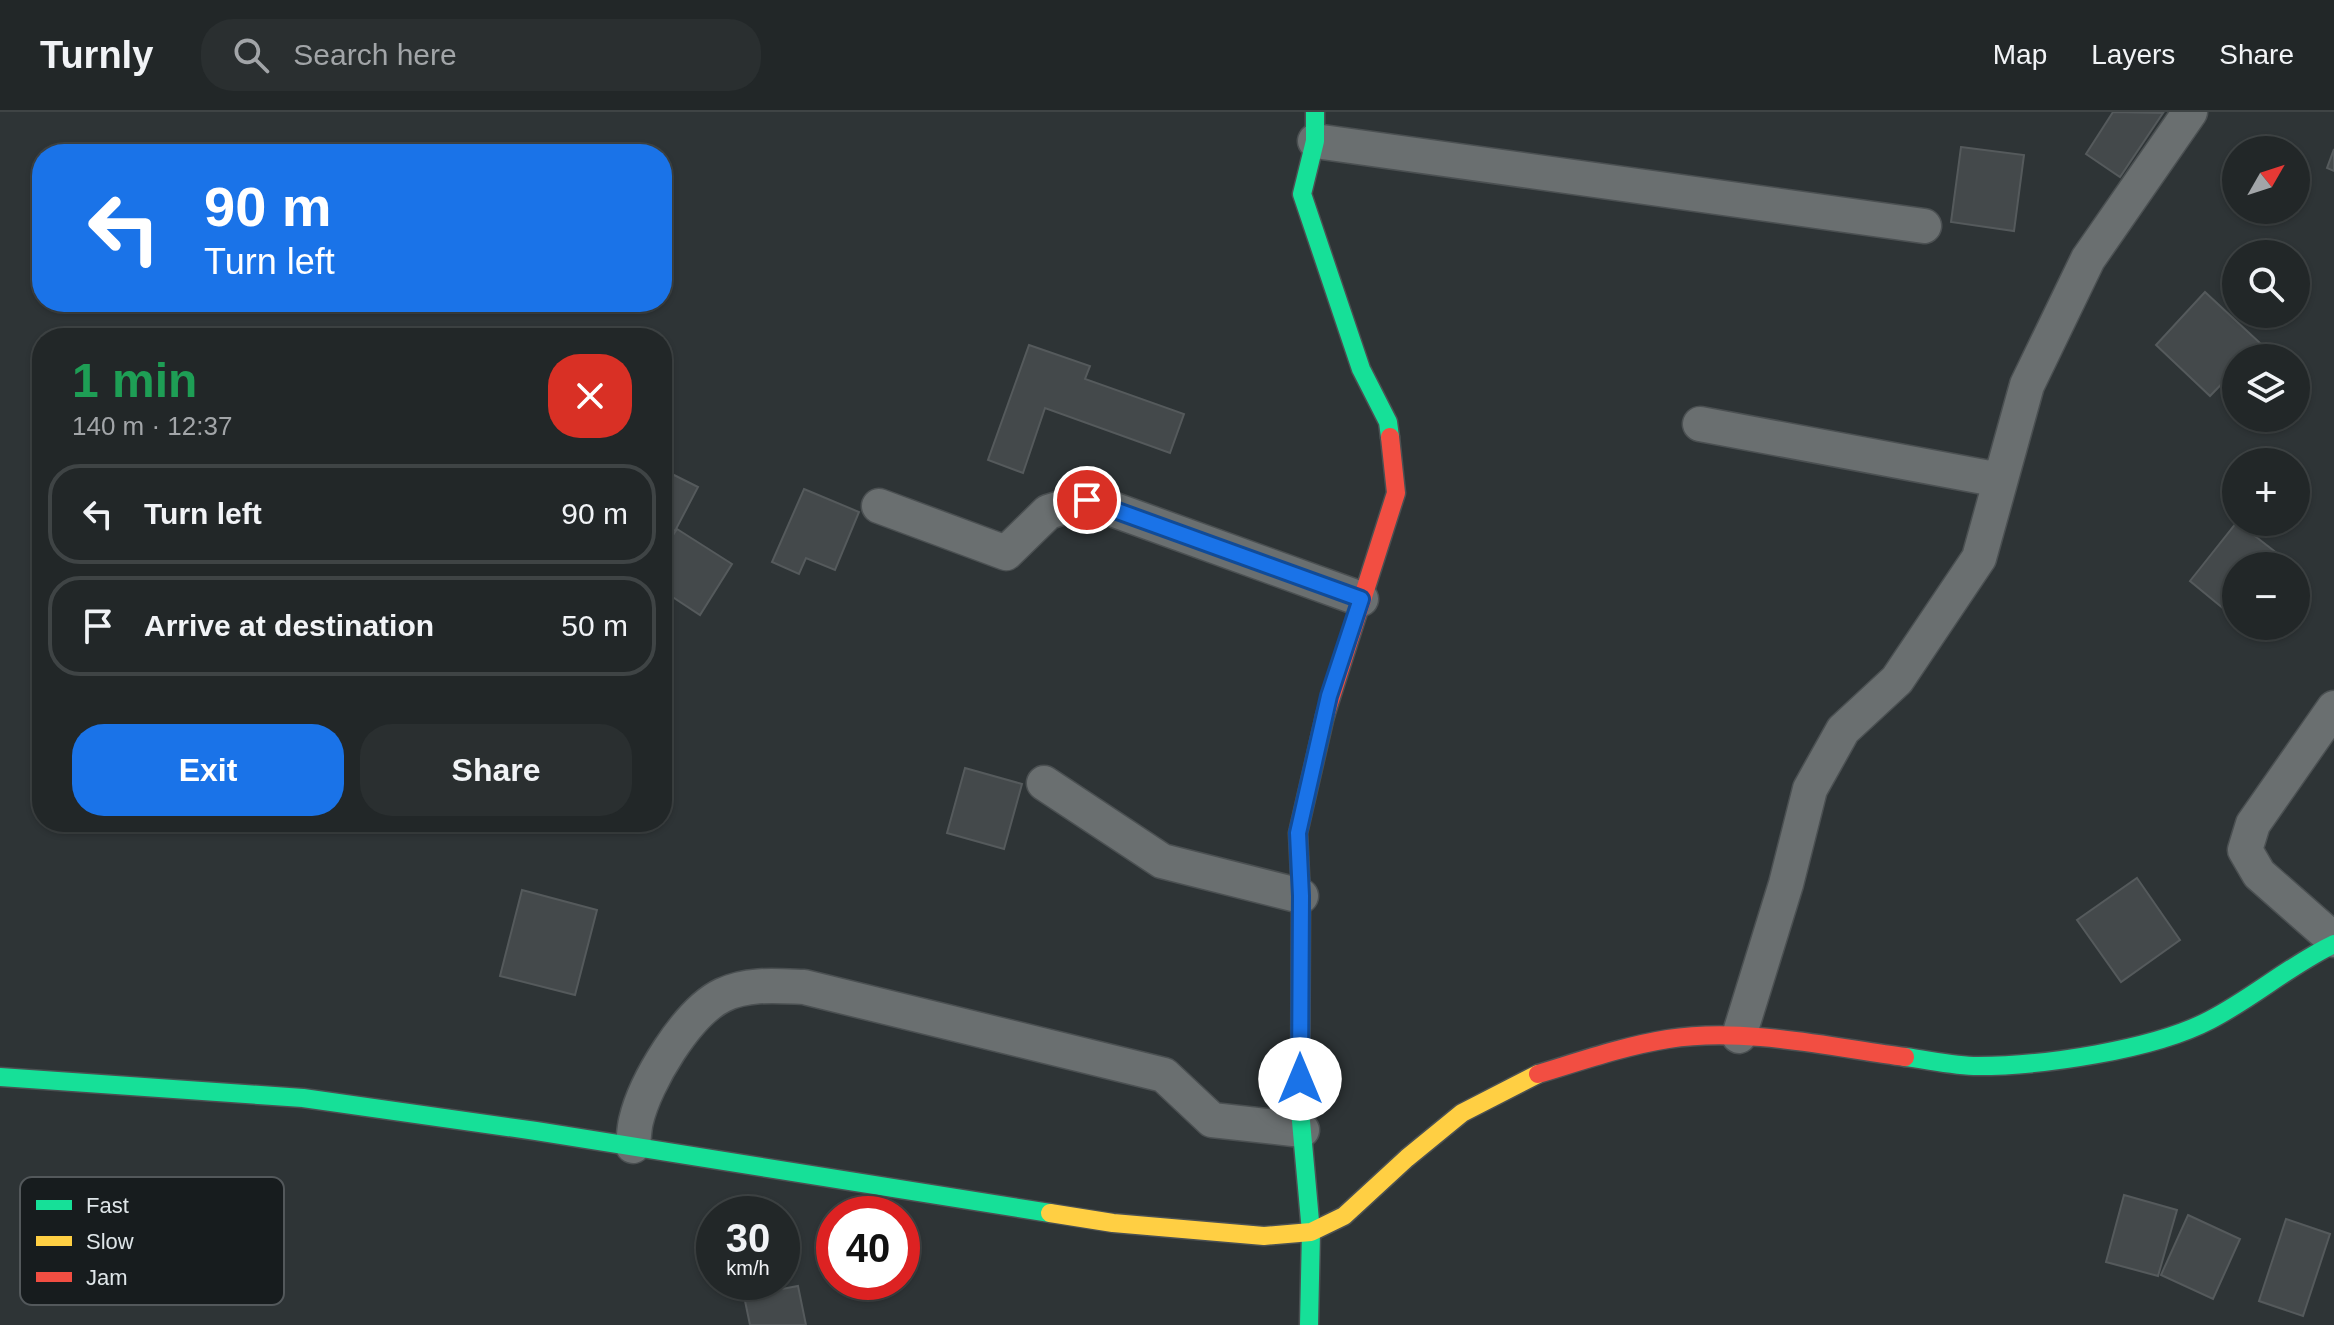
<!DOCTYPE html>
<html lang="en">
<head>
<meta charset="utf-8">
<style>
	:root { --surface:#222728; --page:#2a2f30; --text:#f1f3f6; --muted:#a2a5a8; --line:#3f4445; --accent:#1a73e8 }
	body { margin:0; font-family:Helvetica,sans-serif; background:var(--page); color:var(--text); height:100vh; display:flex; flex-direction:column; font-size:30px; white-space:nowrap }
	* { box-sizing:border-box; margin:0 }
	p { font-size:26px; color:var(--muted) }
	.icon { flex:none; width:44px; height:44px; fill:none; stroke:currentColor; stroke-width:2; stroke-linecap:round; stroke-linejoin:round }
	.map { position:relative; flex:1; overflow:hidden }
	.sheet { position:absolute; left:32px; top:216px; width:640px; height:504px; display:flex; flex-direction:column; background:var(--surface); border-radius:32px; box-shadow:0 2px 6px #0004,0 0 0 2px var(--line) }
	.sheet>* { flex:none }
	.guide { position:absolute; left:32px; top:32px; width:640px; height:168px; border-radius:32px; box-shadow:0 2px 6px #0004,0 0 0 2px var(--line); background:#1a73e8; color:#fff; overflow:hidden }
	.needle { width:52px; rotate:51deg }
	.controls { position:absolute; left:2222px; top:24px; display:grid; gap:16px }
	.controls a { display:grid; place-items:center; width:88px; height:88px; border-radius:50%; background:var(--surface); box-shadow:0 2px 6px #0004,0 0 0 2px var(--line); font-size:40px }
	.speed { position:absolute; left:696px; top:1084px; display:flex; gap:16px; font-size:40px; font-weight:700; text-align:center }
	.speed>* { display:grid; place-content:center; width:104px; height:104px; border-radius:50%; background:var(--surface); box-shadow:0 2px 6px #0004,0 0 0 2px var(--line); line-height:1 }
	.speed small { font-size:20px; font-weight:400 }
	.speed .limit { border:12px solid #d22; background:#fff; color:#111 }
	.pin { position:absolute; display:grid; place-items:center; width:68px; height:68px; color:#fff; margin:-34px; border:4px solid #fff; border-radius:50%; box-shadow:0 2px 8px #0007 }
	.me { position:absolute; width:88px; margin:-44px; rotate:0deg; stroke-linejoin:round; filter:drop-shadow(0 0 6px #0008) }
	.turn { display:flex; align-items:center; gap:28px; height:168px; padding:0 40px; font-size:36px }
	.turn .icon { width:104px; height:104px; stroke-width:2.5 }
	.turn b { display:block; font-size:56px; line-height:68px }
	.round { display:grid; place-items:center; flex:none; width:84px; height:84px; border-radius:32px; background:var(--page) }
	.summary { display:flex; align-items:center; justify-content:space-between; height:136px; padding:0 40px }
	h1 { font-size:48px; font-weight:700; line-height:60px; color:#1e9e55 }
	.button { display:flex; gap:16px; margin-top:auto; padding:16px 40px }
	.button a { flex:1; height:92px; border-radius:32px; background:var(--accent); color:#fff; font-size:32px; font-weight:700; line-height:92px; text-align:center }
	.button a+a { background:var(--page); color:var(--text) }
	ul { padding:0; list-style:none }
	li { display:flex; align-items:center; gap:24px; height:100px; margin:0 16px 12px; padding:0 24px; border:4px solid var(--line); border-radius:32px }
	li div { flex:1 }
	li b { display:block; font-size:30px }
	li em { font-style:normal }
	header { display:flex; align-items:center; gap:48px; box-sizing:border-box; height:112px; padding:0 40px; background:var(--surface); border-bottom:2px solid var(--line) }
	header strong { font-size:38px }
	nav { display:flex; gap:44px; margin-inline-start:auto; font-size:28px }
	.search { width:560px; height:72px; background:var(--page); display:flex; align-items:center; gap:20px; box-sizing:border-box; padding:0 28px; border-radius:32px; color:var(--muted); font-size:30px }
	.map>svg:first-child { display:block }
</style>
</head>
<body>
<header>
<strong>Turnly</strong>
<div class="search"><svg class="icon" aria-label="search" viewBox="0 0 24 24"><circle cx="10" cy="10" r="6"/><path d="M15 15l6 6"/></svg>Search here</div>
<nav><a>Map</a><a>Layers</a><a>Share</a></nav>
</header>
<div class="map">
<svg width="2334" height="1213" viewBox="0 0 2334 1213">
	<rect width="100%" height="100%" fill="#2e3436"/>
	<path fill="#44494b" stroke="#555a5c" stroke-width="2" d="M 2113,0 L 2163,1 L 2120,65 L 2086,42 Z
		M 1961,35 L 2024,43 L 2014,119 L 1951,110 Z
		M 2334,37 L 2334,59 L 2327,56 Z
		M 2205,180 L 2260,231 L 2246,246 L 2236,246 L 2236,257 L 2210,284 L 2156,233 Z
		M 1029,233 L 1090,254 L 1085,267 L 1184,302 L 1170,341 L 1045,296 L 1023,361 L 988,348 Z
		M 662,357 L 698,375 L 675,419 L 662,412 Z
		M 804,377 L 859,400 L 835,458 L 806,446 L 799,462 L 772,450 Z
		M 2237,410 L 2291,452 L 2236,454 L 2236,507 L 2190,469 Z
		M 677,417 L 732,452 L 700,503 L 662,478 L 662,440 Z
		M 965,656 L 1022,672 L 1004,737 L 947,721 Z
		M 2137,766 L 2180,828 L 2121,870 L 2077,808 Z
		M 522,778 L 597,798 L 575,883 L 500,864 Z
		M 2124,1083 L 2177,1098 L 2158,1164 L 2106,1150 Z
		M 2188,1103 L 2240,1127 L 2213,1187 L 2161,1163 Z
		M 2286,1107 L 2330,1122 L 2303,1204 L 2259,1189 Z
		M 798,1174 L 806,1213 L 750,1213 L 744,1184 Z"/>
	<g fill="none" stroke-linecap="round" stroke-linejoin="round">
		<defs>
			<path id="street" d="M 1315,29 L 1924,114
				M 1700,312 L 2000,368
				M 879,394 L 1006,441 L 1048,400 L 1087,388 L 1361,487
				M 2334,596 L 2253,712 L 2245,738 L 2259,762 L 2334,828
				M 1044,671 L 1162,749 L 1301,784
				M 1739,924 L 1786,772 L 1810,677 L 1843,618 L 1897,568 L 1979,446 L 2027,273 L 2088,147 L 2190,0
				M 633,1034 C 634,1026 634,1017 636,1009 C 645,970 687,900 723,883 C 748,871 778,874 804,875 L 1164,963 L 1212,1008 L 1302,1018"/>
			<path id="fast" d="M 1315,0 L 1315,29 L 1302,82 L 1361,257 L 1388,310 L 1390,325
				M 1905,945 C 1929,948 1954,954 1978,954 C 2042,954 2153,938 2210,908 C 2253,886 2290,853 2334,832
				M 0,965 L 303,986 L 536,1019 L 1050,1101
				M 1309,1213 L 1311,1120 L 1300,998 L 1301,784 L 1298,721 L 1325,604"/>
			<path id="slow" d="M 1050,1101 L 1113,1111 L 1264,1124 L 1311,1120 L 1344,1104 L 1407,1046 L 1462,1001 L 1538,962"/>
			<path id="jam" d="M 1325,604 L 1396,381 L 1390,325
				M 1538,962 C 1581,949 1624,934 1668,927 C 1744,915 1830,935 1905,945"/>
		</defs>
		<use href="#street" stroke="#4b5052" stroke-width="37"/>
		<use href="#fast" stroke="#4b5052" stroke-width="21"/>
		<use href="#slow" stroke="#4b5052" stroke-width="21"/>
		<use href="#jam" stroke="#4b5052" stroke-width="21"/>
		<use href="#street" stroke="#6a6f70" stroke-width="34"/>
		<use href="#fast" stroke="#16e098" stroke-width="18"/>
		<use href="#slow" stroke="#ffcf43" stroke-width="18"/>
		<use href="#jam" stroke="#f24e42" stroke-width="18"/>
	</g>
	<g fill="none" stroke-linecap="round" stroke-linejoin="round">
		<defs>
			<path id="route" d="M 1087,388 L 1361,487 L 1329,584 L 1298,721 L 1301,784 L 1300,967"/>
		</defs>
		<use href="#route" stroke="#114b97" stroke-width="20"/>
		<use href="#route" stroke="#1a73e8" stroke-width="14"/>
	</g>
	<rect x="20" y="1065" width="264" height="128" rx="12" fill="#171c1e" stroke="#53585b" stroke-width="2"/>
	<rect x="36" y="1088" width="36" height="10" fill="#16e098"/>
	<rect x="36" y="1124" width="36" height="10" fill="#ffcf43"/>
	<rect x="36" y="1160" width="36" height="10" fill="#f24e42"/>
	<g font-size="22" fill="#dee5e8">
		<text x="86" y="1101">Fast</text>
		<text x="86" y="1137">Slow</text>
		<text x="86" y="1173">Jam</text>
	</g>
</svg>
<div class="controls">
<a><svg class="needle" viewBox="-14 -14 28 28"><path d="M0-13l5 13h-10z" fill="#e53935"/><path d="M0 13l5-13h-10z" fill="#a2a5a8"/></svg></a>
<a><svg class="icon" aria-label="search" viewBox="0 0 24 24"><circle cx="10" cy="10" r="6"/><path d="M15 15l6 6"/></svg></a>
<a><svg class="icon" aria-label="layers" viewBox="0 0 24 24"><path d="M12 4l9 5-9 5-9-5zM3 14l9 5 9-5"/></svg></a>
<a>+</a>
<a>−</a>
</div>
<div class="speed"><div>30<small>km/h</small></div><div class="limit">40</div></div>
<div class="pin" style="left:1087px;top:388px;background:#d93025"><svg class="icon" aria-label="arrive" viewBox="0 0 24 24"><path d="M6 21V4h12l-3 4 3 4H6"/></svg></div>
<svg class="me" style="left:1300px;top:967px" viewBox="-20 -20 40 40"><circle r="19" fill="#fff"/><path d="M0-13L10 11 0 6-10 11z" fill="#1a73e8"/></svg>
<div class="guide">
<div class="turn"><svg class="icon" aria-label="left" viewBox="0 0 24 24"><path d="M17 20v-9H6M10 6l-5 5 5 5"/></svg><div><b>90 m</b>Turn left</div></div>
</div>
<section class="sheet">
<div class="summary"><div><h1>1 min</h1><p>140 m · 12:37</p></div><a class="round" style="background:#d93025;color:#fff"><svg class="icon" aria-label="close" viewBox="0 0 24 24"><path d="M6 6l12 12M18 6L6 18"/></svg></a></div>
<ul>
<li><svg class="icon" aria-label="left" viewBox="0 0 24 24"><path d="M17 20v-9H6M10 6l-5 5 5 5"/></svg><div><b>Turn left</b></div><em>90 m</em></li>
<li><svg class="icon" aria-label="arrive" viewBox="0 0 24 24"><path d="M6 21V4h12l-3 4 3 4H6"/></svg><div><b>Arrive at destination</b></div><em>50 m</em></li>
</ul>
<div class="button"><a>Exit</a><a>Share</a></div>
</section>
</div>
</body>
</html>
